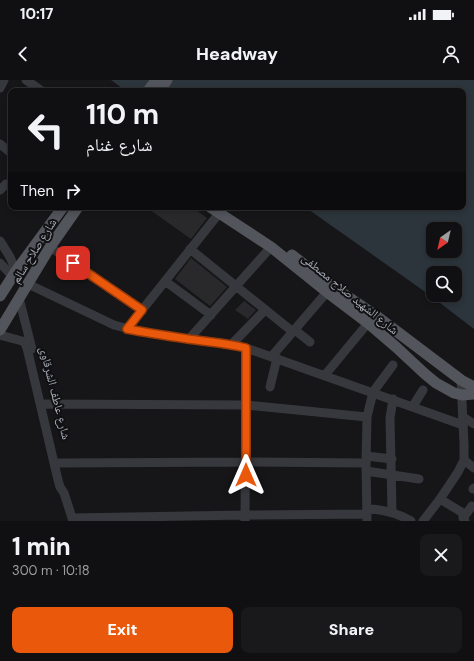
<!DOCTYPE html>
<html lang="en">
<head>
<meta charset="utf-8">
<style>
	:root { --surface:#101012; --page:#19191b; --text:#f1f3f6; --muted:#9c9d9f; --line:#303032; --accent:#ea580c }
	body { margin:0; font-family:"DM Sans","Noto Naskh Arabic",sans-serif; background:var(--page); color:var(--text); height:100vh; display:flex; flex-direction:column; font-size:15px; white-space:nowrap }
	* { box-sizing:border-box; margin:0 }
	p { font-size:13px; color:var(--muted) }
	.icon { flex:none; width:22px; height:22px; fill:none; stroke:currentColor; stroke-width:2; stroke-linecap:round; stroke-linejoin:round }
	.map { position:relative; height:441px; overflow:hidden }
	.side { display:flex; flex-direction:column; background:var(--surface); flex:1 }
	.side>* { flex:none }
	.guide { position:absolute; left:8px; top:8px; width:458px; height:122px; border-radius:8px; box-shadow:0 2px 6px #0003,0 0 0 1px var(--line); background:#101012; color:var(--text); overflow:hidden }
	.needle { width:26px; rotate:214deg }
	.buttons { position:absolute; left:426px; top:142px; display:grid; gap:8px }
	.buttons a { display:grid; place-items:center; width:36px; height:36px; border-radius:8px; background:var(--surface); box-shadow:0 2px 6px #0003,0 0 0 1px var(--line); font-size:20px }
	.pin { position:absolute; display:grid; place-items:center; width:34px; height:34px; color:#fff; margin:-17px; border-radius:8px; box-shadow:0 2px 6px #0006 }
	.me { position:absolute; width:44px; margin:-22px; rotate:0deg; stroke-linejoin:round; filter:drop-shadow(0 0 3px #0008) }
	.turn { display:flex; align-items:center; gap:14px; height:84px; padding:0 12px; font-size:18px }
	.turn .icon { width:52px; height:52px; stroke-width:2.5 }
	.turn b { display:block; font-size:28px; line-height:34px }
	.then { display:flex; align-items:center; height:38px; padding:0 12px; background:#0003; gap:8px; font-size:15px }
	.round { display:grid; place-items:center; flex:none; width:42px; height:42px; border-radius:8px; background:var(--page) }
	.summary { display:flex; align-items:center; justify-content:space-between; height:68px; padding:0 12px }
	h1 { font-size:24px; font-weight:800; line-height:30px }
	.cta { display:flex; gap:8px; margin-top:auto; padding:8px 12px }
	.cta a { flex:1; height:46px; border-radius:8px; background:var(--accent); color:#fff; font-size:16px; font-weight:800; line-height:46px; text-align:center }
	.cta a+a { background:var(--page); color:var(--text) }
	.status { display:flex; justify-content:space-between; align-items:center; height:28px; padding:0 20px; background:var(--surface); direction:ltr }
	.status svg { height:11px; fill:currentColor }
	header { display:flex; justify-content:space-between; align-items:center; height:52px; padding:0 12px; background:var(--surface); font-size:18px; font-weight:800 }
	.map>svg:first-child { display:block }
</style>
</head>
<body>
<div class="status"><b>10:17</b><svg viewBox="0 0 49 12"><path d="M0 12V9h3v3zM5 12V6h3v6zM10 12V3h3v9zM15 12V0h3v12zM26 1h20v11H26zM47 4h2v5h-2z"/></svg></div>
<header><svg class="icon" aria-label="back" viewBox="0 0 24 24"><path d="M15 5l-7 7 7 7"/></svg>Headway<svg class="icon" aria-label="person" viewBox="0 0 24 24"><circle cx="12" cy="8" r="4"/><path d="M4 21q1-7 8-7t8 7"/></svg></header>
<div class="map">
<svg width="474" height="441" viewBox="0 0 474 441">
	<rect width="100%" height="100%" fill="#161618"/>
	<path fill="#2c353c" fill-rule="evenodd" d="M 111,0 L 474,0 L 474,249 L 431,216 L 305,127 L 463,127 L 463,11 L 126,11 ZM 433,149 L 455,149 L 455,171 L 433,171 ZM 433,193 L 455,193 L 455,215 L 433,215 Z"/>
	<path fill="#29292c" d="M 146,127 L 192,127 L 207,138 L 191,159 Z
		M 191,178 L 227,207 L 210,226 L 175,199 Z
		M 244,221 L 256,230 L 248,239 L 235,230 Z"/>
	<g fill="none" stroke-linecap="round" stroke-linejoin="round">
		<path stroke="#37383d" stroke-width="9" d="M 26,0 L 42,11
			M 0,8 L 4,0
			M 0,64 L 11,73
			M 0,110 L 6,104
			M 0,161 L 10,177 L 16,191
			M 50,167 L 142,230
			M 190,169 L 293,252
			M 0,183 L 13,197
			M 165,201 L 211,235
			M 28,204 L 114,245 C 139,252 165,256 191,259 C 209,262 228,263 246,268 L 463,345
			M 19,218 L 32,269
			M 127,249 L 224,127
			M 295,250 L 310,262
			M 0,255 L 22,261 L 25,263 L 27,268 L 58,400 L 60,407 L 64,413 L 73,441
			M 189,259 L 271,167
			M 232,264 L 265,230
			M 272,276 L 327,212
			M 325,295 L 368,243
			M 270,307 L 277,278
			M 45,324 L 246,325 L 367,337
			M 413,326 L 423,310
			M 463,337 L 474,344
			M 366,376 L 392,379
			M 464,380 L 474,388
			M 59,383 L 246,382 L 366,383
			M 366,391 L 419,399
			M 473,409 L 474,408
			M 440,419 L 463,433 L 463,438 L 465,441
			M 367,429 C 384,429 397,433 411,441
			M 392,432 L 390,338 L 393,319
			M 72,438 L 245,435 L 367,434
			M 463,438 L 472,426
			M 245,441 L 246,268
			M 367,441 L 366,383 L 367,337 L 373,312 L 393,285
			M 423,441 L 440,419 L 458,392 L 464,380 L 464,364 L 461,300"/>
		<path stroke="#53555c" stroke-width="11" d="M 148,11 L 156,0
			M 159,11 L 167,0
			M 210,127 L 271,167 L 327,212 L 368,243 L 396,267 L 425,294 L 436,303 L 454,313 L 462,315 L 474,314
			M 292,175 L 329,204 L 375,235 L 461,300 L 474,307
			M 0,216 L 16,191 L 63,127
			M 0,250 L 50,167 L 78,127"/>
	</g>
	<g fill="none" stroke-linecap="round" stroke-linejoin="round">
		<defs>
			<path id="route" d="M 73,183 L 142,230 L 127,249 C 148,253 168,256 188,259 C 208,262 227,263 246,268 L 246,395"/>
		</defs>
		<use href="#route" stroke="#983908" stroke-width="10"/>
		<use href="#route" stroke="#ea580c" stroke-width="7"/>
	</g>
	<g text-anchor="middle" stroke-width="4" stroke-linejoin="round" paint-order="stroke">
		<g font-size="12" fill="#a8adb8" stroke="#111113">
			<text transform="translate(34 171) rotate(-58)" y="4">شارع صلاح سالم</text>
			<text transform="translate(350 214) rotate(39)" y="4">شارع الشهيد صلاح مصطفى</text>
			<text transform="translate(55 313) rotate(76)" y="4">شارع عاطف الشرقاوى</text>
		</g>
	</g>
</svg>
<div class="buttons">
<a><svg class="needle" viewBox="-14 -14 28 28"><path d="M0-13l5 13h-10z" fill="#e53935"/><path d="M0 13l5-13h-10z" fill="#9c9d9f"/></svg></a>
<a><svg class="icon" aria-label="search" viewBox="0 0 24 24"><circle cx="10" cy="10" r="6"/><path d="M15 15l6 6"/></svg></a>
</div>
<div class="pin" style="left:73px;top:183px;background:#d93025"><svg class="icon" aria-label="arrive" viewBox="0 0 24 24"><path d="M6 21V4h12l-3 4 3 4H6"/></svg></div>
<svg class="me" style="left:246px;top:395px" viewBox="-20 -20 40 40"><path d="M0-17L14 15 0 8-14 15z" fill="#ea580c" stroke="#fff" stroke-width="4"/></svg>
<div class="guide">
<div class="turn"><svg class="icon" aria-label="left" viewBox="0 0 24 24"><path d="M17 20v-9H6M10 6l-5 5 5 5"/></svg><div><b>110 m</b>شارع غنام</div></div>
<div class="then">Then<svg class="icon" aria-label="right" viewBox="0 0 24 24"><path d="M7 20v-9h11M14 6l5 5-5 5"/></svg></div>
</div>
</div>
<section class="side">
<div class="summary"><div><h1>1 min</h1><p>300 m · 10:18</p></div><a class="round"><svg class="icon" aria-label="close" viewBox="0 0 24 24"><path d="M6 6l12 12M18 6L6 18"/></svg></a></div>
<div class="cta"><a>Exit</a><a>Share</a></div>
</section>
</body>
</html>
